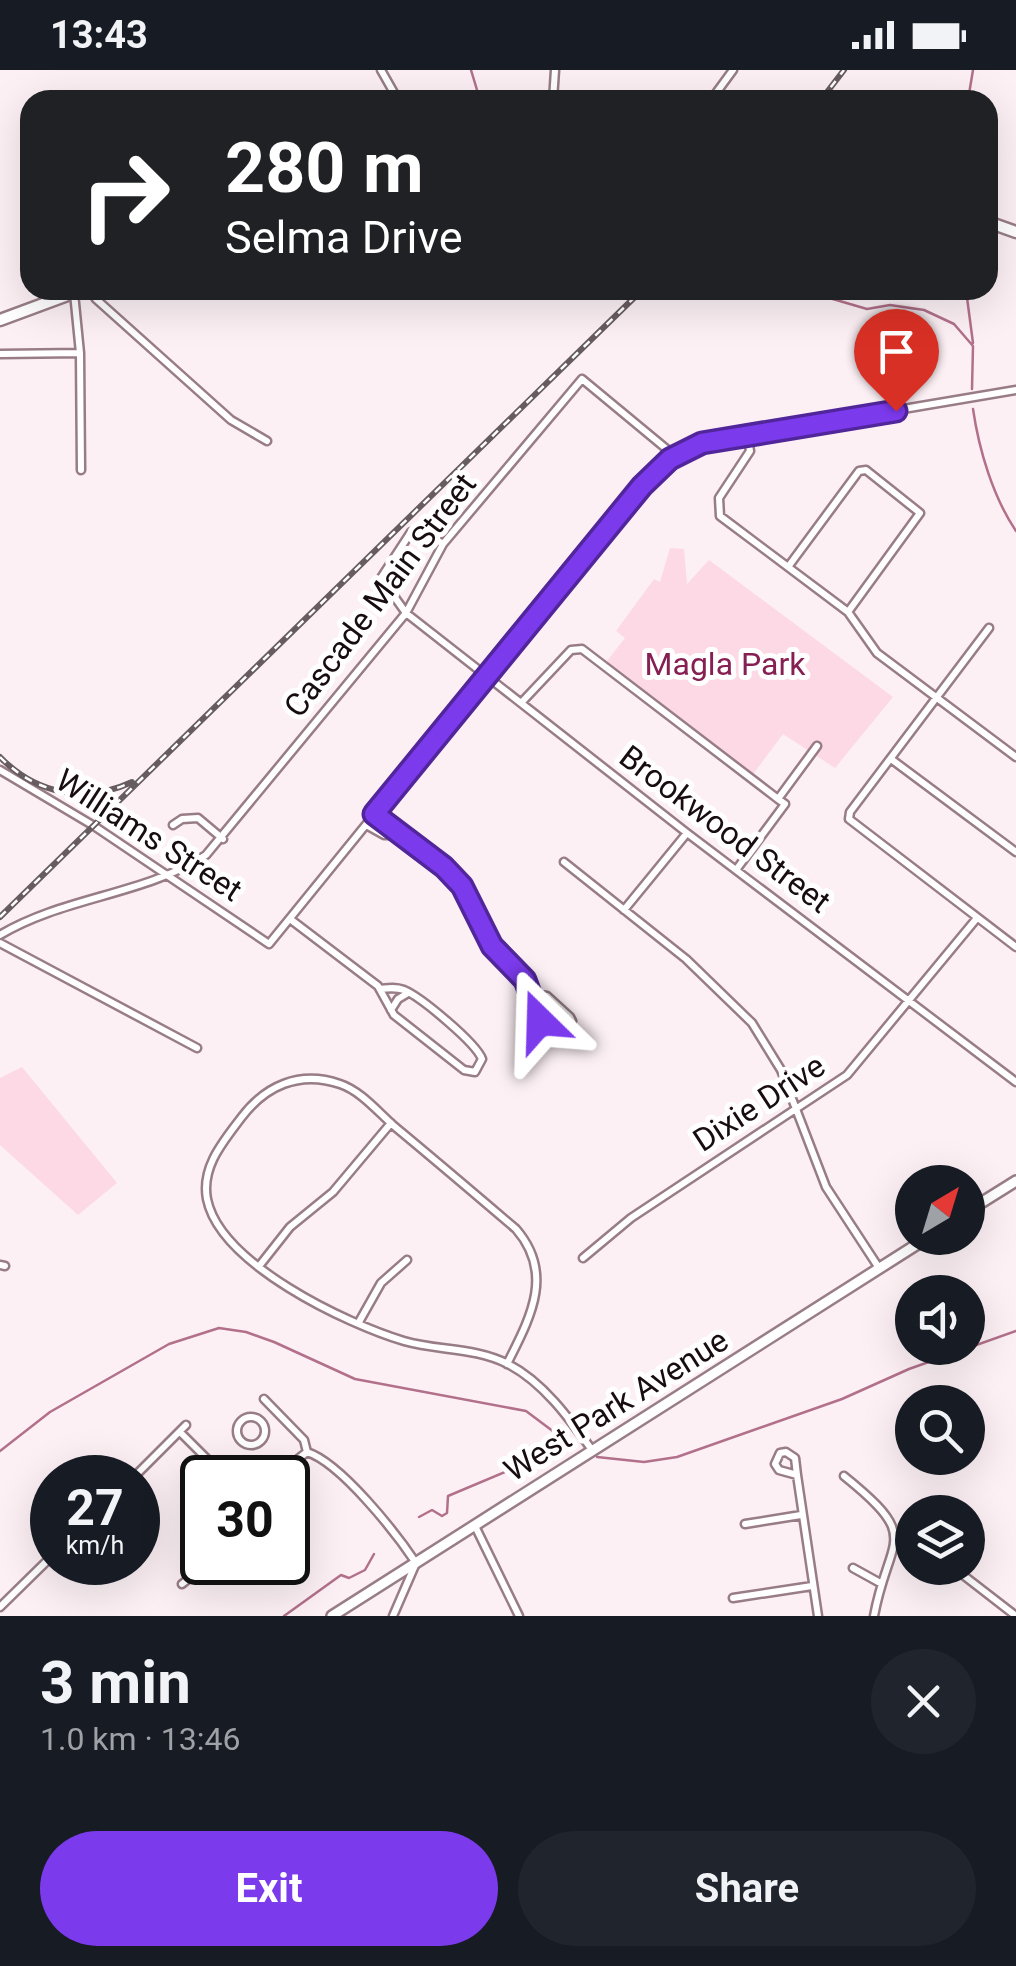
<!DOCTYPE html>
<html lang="en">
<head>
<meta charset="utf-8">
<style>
	:root { --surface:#171b24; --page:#20242c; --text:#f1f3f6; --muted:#9ea1a6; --accent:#7c3aed }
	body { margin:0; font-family:Roboto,sans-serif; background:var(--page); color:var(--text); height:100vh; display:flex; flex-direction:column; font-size:38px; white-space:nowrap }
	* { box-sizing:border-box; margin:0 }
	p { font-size:32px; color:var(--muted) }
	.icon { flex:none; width:55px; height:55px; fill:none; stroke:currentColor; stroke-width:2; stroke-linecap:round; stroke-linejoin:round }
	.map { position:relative; height:1546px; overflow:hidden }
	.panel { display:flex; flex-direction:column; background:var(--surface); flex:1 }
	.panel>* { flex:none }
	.top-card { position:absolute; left:20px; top:20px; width:978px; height:210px; border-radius:30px; box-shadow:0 10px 40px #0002; background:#202124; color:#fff; overflow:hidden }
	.needle { width:65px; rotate:38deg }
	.fabs { position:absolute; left:895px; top:1095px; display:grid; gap:20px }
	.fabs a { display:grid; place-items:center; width:90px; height:90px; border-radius:50%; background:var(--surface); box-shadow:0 10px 40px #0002; font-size:50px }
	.speed { position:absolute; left:30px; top:1385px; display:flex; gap:20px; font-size:50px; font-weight:700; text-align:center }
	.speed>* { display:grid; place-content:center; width:130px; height:130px; border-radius:50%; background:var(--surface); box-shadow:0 10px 40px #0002; line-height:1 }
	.speed small { font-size:25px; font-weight:400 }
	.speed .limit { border:5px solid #111; border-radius:15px; background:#fff; color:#111 }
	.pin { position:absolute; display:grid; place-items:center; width:85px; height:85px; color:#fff; margin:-102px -42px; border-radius:50% 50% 50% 0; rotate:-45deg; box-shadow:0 0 10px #0007 }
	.pin .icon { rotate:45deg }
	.me { position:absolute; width:110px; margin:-55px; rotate:338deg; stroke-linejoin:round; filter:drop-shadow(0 0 8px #0008) }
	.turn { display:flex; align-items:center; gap:35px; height:210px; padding:0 40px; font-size:45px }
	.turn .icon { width:130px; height:130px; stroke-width:2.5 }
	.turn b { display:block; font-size:70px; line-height:85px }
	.round { display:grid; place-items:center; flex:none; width:105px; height:105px; border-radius:52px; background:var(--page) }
	.headline { display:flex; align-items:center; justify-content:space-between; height:170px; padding:0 40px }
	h1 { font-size:60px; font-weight:700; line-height:75px }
	.cta { display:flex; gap:20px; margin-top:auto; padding:20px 40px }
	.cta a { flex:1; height:115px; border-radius:60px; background:var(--accent); color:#fff; font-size:40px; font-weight:700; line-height:115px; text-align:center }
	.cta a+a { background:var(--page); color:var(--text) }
	.status { display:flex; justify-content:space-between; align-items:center; height:70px; padding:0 50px; background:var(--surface); direction:ltr }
	.status svg { height:28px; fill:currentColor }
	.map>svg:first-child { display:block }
</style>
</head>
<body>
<div class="status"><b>13:43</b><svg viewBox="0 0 49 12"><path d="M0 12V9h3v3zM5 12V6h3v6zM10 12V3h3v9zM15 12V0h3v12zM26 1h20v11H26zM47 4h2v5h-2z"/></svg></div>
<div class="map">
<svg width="1016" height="1546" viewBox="0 0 1016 1546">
	<rect width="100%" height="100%" fill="#fcf0f4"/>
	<path fill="#fcd9e5" d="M 670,478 L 684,479 L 687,514 L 709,490 L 893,627 L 835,698 L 783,664 L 751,707 L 603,596 L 625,568 L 616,561 L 654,509 L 660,512 Z
		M 22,997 L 117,1113 L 78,1145 L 0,1075 L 0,1008 Z"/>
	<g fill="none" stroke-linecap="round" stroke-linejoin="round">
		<path stroke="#b2708a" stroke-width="2.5" d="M 471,0 L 480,30
			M 968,30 L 973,0
			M 802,220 L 867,239 L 890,235 L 924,240 L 954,254 L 973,276 L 972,319
			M 966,220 L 973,273
			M 973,339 C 979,380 993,427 1016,461
			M 0,1381 L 50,1342 L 169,1274 L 219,1258 L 246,1262 L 274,1272 L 355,1309 L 526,1341 L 574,1377
			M 597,1387 L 644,1392 L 677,1387 L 842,1329 L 909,1299 L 1016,1261
			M 419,1447 L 432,1440 L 442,1446 L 447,1443 L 448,1426 L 567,1376
			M 284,1546 L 341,1505 L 349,1508 L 365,1500 L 374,1484"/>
		<defs>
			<path id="street" d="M 381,0 L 398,30
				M 553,30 L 555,0
				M 711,30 L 733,0
				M 91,220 L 96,229 L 231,350 L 267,371
				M 74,223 L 80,283 L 81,400
				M 0,284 L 80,283
				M 747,364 L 750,381 L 719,428 L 720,446 L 848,542 L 877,583 L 1016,687
				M 443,474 L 423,461 L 411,462 L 381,508 L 406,543 L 687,763 L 1016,1012
				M 788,497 L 859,401 L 866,400 L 920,443 L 848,542
				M 989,558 L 850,742 L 849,749 L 1016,877
				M 521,633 L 571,580 L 582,579 L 778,729
				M 891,689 L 1016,782
				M 0,700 L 94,756 L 269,874 L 612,452 L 656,401 L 702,373 L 1016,320
				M 778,729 L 817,676
				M 375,744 L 444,797 L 462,816 L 492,876 L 525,910 L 546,963 L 558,966 L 572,951 L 570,947 L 547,926 L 531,924
				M 173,755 L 182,749 L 198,748 L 223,769
				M 366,755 L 384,765 L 400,765
				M 564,792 L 686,889 L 752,953 L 781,1000 L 826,1117 L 879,1198
				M 736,800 L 785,734 L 778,729
				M 624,840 L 687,763
				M 290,849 L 378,916 L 394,945 L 464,1000 L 475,1002 L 482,989 C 476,973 421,927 404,920 C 396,917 389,918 380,919
				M 0,865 C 63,827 144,825 206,785 L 406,543 L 443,474 L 582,309 L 675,386
				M 0,873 L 197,978
				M 391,940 L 398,929 L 408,923
				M 583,1188 L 631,1148 L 847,1005 L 977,848
				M 0,1195 L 5,1196
				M 260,1195 L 290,1157 L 333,1122 L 391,1053
				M 359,1252 L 381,1213 L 407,1190
				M 507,1294 C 530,1248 555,1204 516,1159 C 475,1124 435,1090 394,1056 C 378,1042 361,1021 340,1014 C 299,1000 265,1016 241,1048 C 223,1072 201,1097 207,1129 C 220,1194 347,1254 404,1271 C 439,1281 474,1277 508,1294 C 543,1312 569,1348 592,1380
				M 264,1329 L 304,1370 L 307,1382
				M237 1361a14 14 0 1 1 28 0a14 14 0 1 1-28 0Z
				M 180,1362 L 226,1408
				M 307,1382 C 341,1393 396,1463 416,1493 L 393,1546
				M 786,1382 L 795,1388 L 797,1405 L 779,1400 L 775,1394 L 780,1383 Z
				M 797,1405 L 818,1546
				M 844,1406 C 923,1470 889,1465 874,1546
				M 133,1408 L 186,1355
				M 273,1408 L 307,1382
				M 745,1454 L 801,1445
				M 475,1456 L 519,1546
				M 895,1475 L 912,1478
				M 853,1498 L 882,1514
				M 954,1498 L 1016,1546
				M 182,1514 L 210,1492
				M 733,1528 L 812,1516
				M 0,1537 L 52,1486"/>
			<path id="secondary" d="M 968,1141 L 1016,1111
				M 332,1546 L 927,1168"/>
			<path id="primary" d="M 988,152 L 1016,162
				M 0,250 L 81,220"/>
		</defs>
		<use href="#street" stroke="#987d86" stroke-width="11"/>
		<use href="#secondary" stroke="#987d86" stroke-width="14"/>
		<use href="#primary" stroke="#987d86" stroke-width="15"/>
		<use href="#street" stroke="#fff" stroke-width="6"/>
		<use href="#secondary" stroke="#fff" stroke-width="9"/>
		<use href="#primary" stroke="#fff" stroke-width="10"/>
		<defs>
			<path id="rail" d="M 821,30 L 844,0
				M 0,687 C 36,724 85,734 132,712
				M 0,847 L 642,220"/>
		</defs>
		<use href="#rail" stroke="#675c60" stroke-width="6"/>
		<use href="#rail" stroke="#fff" stroke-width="2.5" stroke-dasharray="8" stroke-linecap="butt"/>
	</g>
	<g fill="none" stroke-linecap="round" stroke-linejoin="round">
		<defs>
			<path id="route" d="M 540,951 L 525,910 L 492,876 L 462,816 L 444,797 L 374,744 L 642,416 L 670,389 L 702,373 L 896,341"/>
		</defs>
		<use href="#route" stroke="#51269a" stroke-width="25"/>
		<use href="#route" stroke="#7c3aed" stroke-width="18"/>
	</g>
	<g text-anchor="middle" stroke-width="10" stroke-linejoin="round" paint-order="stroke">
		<g font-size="32" fill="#170d11" stroke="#fff">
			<text transform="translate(380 525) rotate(-53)" y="11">Cascade Main Street</text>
			<text transform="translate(725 759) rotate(37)" y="11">Brookwood Street</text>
			<text transform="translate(149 765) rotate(33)" y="11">Williams Street</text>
			<text transform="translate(759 1033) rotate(-33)" y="11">Dixie Drive</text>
			<text transform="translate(616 1335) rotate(-32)" y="11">West Park Avenue</text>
		</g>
		<g font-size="32" fill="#861f52" stroke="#fff">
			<text x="725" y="605">Magla Park</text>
		</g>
	</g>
</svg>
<div class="fabs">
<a><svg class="needle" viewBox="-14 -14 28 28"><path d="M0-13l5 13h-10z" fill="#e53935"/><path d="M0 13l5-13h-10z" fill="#9ea1a6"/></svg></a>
<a><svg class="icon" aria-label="sound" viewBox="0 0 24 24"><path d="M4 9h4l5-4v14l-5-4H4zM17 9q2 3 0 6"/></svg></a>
<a><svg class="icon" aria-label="search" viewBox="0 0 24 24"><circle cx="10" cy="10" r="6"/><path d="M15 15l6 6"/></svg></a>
<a><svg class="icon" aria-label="layers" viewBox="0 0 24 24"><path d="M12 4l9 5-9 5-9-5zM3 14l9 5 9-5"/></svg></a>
</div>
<div class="speed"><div>27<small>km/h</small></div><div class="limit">30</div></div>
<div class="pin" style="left:896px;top:341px;background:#d93025"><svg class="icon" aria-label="arrive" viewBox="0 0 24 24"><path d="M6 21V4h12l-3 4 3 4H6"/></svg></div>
<svg class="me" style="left:540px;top:951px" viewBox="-20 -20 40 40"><path d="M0-17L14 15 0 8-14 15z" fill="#7c3aed" stroke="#fff" stroke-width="4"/></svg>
<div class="top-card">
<div class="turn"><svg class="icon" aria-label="right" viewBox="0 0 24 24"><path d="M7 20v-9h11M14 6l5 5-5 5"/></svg><div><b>280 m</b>Selma Drive</div></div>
</div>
</div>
<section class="panel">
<div class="headline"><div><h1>3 min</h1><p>1.0 km · 13:46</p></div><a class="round"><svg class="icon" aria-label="close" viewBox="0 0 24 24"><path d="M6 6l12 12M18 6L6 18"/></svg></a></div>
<div class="cta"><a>Exit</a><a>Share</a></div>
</section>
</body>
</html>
